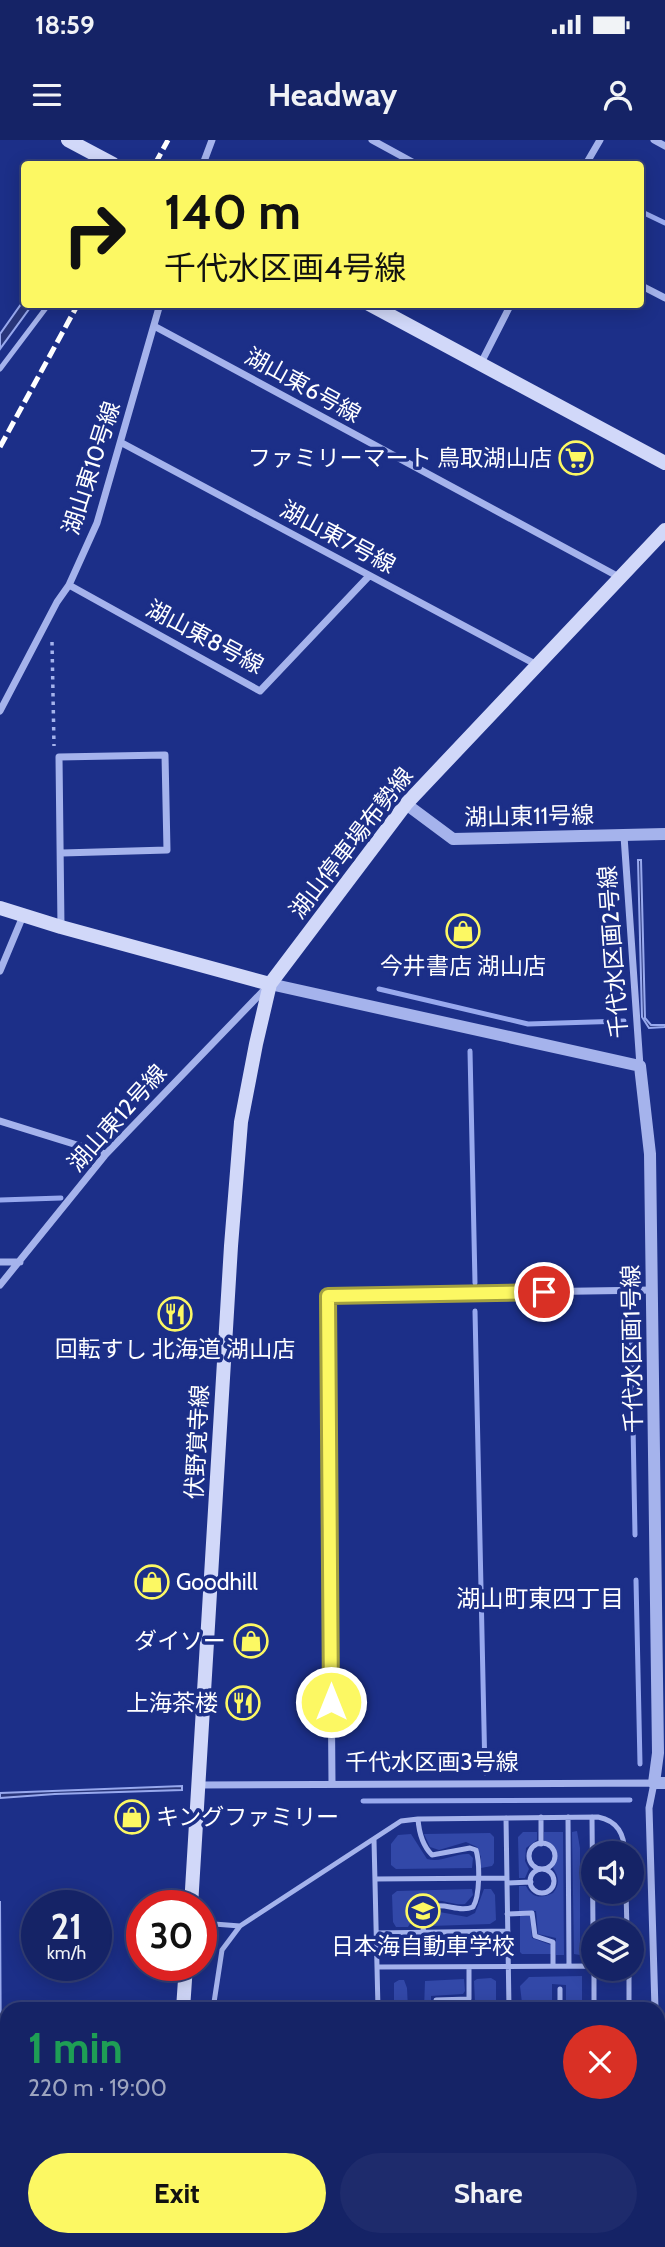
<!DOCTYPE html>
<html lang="en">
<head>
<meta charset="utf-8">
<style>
	:root { --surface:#152366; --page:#1e2b6c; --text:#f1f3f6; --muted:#9da4bf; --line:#34407a; --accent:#fcf863 }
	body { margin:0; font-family:Cabin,"Noto Sans JP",sans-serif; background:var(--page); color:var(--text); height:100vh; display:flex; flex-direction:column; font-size:26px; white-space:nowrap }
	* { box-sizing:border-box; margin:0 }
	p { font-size:23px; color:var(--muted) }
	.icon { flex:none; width:38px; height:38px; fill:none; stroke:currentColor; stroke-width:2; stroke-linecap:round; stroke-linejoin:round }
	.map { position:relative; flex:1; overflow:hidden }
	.panel { position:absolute; left:0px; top:1862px; width:665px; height:245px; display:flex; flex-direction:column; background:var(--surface); border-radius:21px 21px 0 0; box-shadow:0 4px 18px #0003,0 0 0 2px var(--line) }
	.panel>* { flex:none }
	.hud { position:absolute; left:21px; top:21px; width:623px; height:147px; border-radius:7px; box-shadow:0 4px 18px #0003,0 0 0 2px var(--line); background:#fcf863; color:#111; overflow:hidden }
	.controls { position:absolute; left:581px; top:1701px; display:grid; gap:14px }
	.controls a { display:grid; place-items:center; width:63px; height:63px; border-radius:50%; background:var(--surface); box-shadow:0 4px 18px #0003,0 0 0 2px var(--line); font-size:35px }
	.speed { position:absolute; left:21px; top:1750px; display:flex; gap:14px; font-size:35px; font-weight:700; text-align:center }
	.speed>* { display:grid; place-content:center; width:91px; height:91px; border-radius:50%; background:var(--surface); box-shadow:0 4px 18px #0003,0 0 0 2px var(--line); line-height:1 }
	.speed small { font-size:18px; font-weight:400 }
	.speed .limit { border:10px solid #d22; background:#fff; color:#111 }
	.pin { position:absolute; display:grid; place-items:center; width:60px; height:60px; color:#fff; margin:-30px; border:4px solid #fff; border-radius:50%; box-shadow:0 2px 7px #0007 }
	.me { position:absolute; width:77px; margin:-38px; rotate:0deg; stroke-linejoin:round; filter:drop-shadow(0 0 5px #0008) }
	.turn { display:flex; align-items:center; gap:24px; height:147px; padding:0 28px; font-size:32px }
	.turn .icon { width:91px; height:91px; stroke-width:2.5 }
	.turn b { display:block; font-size:49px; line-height:60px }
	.round { display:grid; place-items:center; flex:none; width:74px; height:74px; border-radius:37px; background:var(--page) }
	.overview { display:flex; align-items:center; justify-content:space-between; height:119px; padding:0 28px }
	h1 { font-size:42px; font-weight:700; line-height:52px; color:#1e9e55 }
	.action { display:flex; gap:14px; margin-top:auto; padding:14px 28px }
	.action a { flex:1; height:80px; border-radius:42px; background:var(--accent); color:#111; font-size:28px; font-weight:700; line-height:80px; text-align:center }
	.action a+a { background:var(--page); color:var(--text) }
	.status { display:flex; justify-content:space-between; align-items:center; height:49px; padding:0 35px; background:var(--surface); direction:ltr }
	.status svg { height:19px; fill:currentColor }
	header { display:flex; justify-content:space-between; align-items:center; height:91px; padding:0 28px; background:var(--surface); font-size:32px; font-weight:700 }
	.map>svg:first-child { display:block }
</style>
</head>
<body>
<div class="status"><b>18:59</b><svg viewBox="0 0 49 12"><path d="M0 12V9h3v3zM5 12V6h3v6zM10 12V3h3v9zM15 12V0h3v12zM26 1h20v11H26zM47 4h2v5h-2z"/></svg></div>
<header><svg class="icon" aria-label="menu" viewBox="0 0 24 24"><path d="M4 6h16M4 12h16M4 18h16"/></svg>Headway<svg class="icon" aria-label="person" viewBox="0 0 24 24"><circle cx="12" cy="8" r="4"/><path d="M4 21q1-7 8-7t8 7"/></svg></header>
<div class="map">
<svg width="665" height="2107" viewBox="0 0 665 2107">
	<rect width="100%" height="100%" fill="#1c2f88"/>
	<path fill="#3248a8" d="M 577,1691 L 580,1708 L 580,1815 L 574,1814 L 572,1692 Z
		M 523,1692 L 537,1692 L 537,1700 L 526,1708 L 525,1721 L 529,1729 L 525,1738 L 519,1738 L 518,1697 Z
		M 544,1692 L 563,1692 L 564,1815 L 556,1815 L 556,1798 L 538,1794 L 536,1771 L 519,1771 L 519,1746 L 526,1746 C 532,1758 541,1759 553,1753 C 560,1745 559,1737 553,1728 C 560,1715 557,1706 544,1700 Z
		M 490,1693 L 494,1697 L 494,1723 L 492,1726 L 481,1728 L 481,1717 L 477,1707 L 466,1702 L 439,1710 L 430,1707 L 424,1694 Z
		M 411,1694 L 427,1719 C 442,1723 454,1713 469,1714 L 473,1718 L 472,1728 L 396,1729 L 391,1725 L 391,1704 L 398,1695 Z
		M 472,1749 L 473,1755 L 465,1764 C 449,1766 435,1753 420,1767 C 413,1772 413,1780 408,1787 L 396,1787 L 393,1782 L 392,1755 L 397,1751 Z
		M 484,1749 L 491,1749 L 495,1755 L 496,1780 L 490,1784 L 430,1786 L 428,1776 L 434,1771 L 467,1777 L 475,1773 Z
		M 520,1776 L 530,1776 L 532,1798 L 551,1805 L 551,1814 L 522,1814 L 520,1812 Z
		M 582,1836 L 582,1861 L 566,1862 L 566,1845 L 552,1844 L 552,1862 L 522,1863 L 520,1846 L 529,1837 Z
		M 491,1838 L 496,1841 L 496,1869 L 440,1869 L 441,1866 L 475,1863 L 474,1841 L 477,1839 Z
		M 464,1839 L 465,1851 L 463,1854 L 431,1856 L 431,1869 L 424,1869 L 425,1841 Z
		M 399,1840 L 404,1840 L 407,1848 L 408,1869 L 394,1869 L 394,1843 Z
		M 302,1863 L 302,1869 L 232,1869 L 232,1864 Z"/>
	<path fill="#29367a" stroke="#98a9ee" stroke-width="2" d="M 24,160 L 24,164 L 32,165 L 0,209 L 0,194 Z
		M 638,720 L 641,720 L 645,878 L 651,885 L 665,885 L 665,887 L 649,888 L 642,877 Z
		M 182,1646 L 182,1650 L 55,1654 L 0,1658 L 0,1653 Z
		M 0,1761 L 2,2107 L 0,2107 Z"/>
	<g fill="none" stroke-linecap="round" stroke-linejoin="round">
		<path stroke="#98a9ee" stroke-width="5" d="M 640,71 L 665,83
			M 379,849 L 528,884 L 624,881
			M 470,911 L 475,1143
			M 0,1060 L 61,1058
			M 475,1171 L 485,1633
			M 631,1173 L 635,1395
			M 636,1440 L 640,1624
			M 363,1661 L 630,1660"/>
		<path stroke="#a5b3ec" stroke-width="3.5" stroke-dasharray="3.5 5" stroke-linecap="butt" d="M 52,502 L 54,606"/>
		<path stroke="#a5b3ec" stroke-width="5" d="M 0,229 L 49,164
			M 568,1677 L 569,1826
			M 592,1677 L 593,1790
			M 506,1678 L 509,1869
			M 418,1679 C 419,1693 422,1705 432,1715 L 470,1708 L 476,1710 C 480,1723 480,1756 473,1767 C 459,1773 445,1762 430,1767 L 424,1777 L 423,1792
			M 374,1700 L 378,1869
			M529 1716a13 13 0 1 1 26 0a13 13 0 1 1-26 0Z
			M 541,1704 L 541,1677
			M530 1741a12 12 0 1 1 24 0a12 12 0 1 1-24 0Z
			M 375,1739 L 507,1738
			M 507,1743 L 531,1742
			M 626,1752 L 627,1790
			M 507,1774 L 532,1773 L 535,1796 L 553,1802 L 553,1826
			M 201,1783 L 240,1786
			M 377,1793 L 508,1791
			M 378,1827 L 593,1826
			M 594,1829 L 594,1868
			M 629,1829 L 629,1869
			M 509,1867 L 594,1866
			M 560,1867 L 560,1849
			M 213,1869 L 222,1810 L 240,1786 L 401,1681 L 418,1679 L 598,1677 C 618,1681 624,1694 625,1713
			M 436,1869 L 436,1860 L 469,1859 L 469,1827"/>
		<path stroke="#a5b3ec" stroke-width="7" d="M 372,0 L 416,24
			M 654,0 L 665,6
			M 203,24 L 212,0
			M 586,24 L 600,0
			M 640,145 L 665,158
			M 154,186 L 619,437
			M 481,223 L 511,164
			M 122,303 L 537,525
			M 69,445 L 260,551 L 369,436
			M 0,571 L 57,462 L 69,445 L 97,383 L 160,164
			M 624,696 L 640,926
			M 61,787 L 59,617 L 165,615 L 167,710 L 62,713
			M 0,831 L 23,776
			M 0,981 L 106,1014
			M 0,1122 L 20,1122
			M 0,1145 L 106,1014 L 267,847
			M 332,1643 L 328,1155 L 652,1150
			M 199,1645 L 654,1643 L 649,1668 L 655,1869
			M 658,1966 L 658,1975 L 665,1975"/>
		<path stroke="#a5b3ec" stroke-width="12" d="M 406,664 L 453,699 L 665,694
			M 270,844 L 640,926 L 650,1014 L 658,1613 L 654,1643 L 665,1643"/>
		<path stroke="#d1d8f9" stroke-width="14" d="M 68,0 L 113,24
			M 369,164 L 665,323
			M 0,768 L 61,787 L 270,844
			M 191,1766 L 231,1106 L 241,982 L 256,904 L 270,844 L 406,664 L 665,390
			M 183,1869 L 186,1825
			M 165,2107 L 166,2100"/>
		<path stroke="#fff" stroke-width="5" stroke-dasharray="12 5" stroke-linecap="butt" d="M 155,24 L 168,0
			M 0,307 L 78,164"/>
	</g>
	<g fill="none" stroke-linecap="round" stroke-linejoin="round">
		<defs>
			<path id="route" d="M 331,1562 L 328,1156 L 544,1152"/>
		</defs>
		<use href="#route" stroke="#a4a140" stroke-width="18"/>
		<use href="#route" stroke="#fcf863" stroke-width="12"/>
	</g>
	<defs>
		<symbol id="supermarket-ring" viewBox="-11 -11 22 22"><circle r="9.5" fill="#1c2f88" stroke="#fcf863" stroke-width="1.5"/><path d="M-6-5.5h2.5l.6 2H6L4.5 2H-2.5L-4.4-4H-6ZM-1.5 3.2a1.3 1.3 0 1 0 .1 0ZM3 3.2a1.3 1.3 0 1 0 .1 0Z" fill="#fcf863"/></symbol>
		<symbol id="shop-ring" viewBox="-11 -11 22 22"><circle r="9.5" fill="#1c2f88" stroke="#fcf863" stroke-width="1.5"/><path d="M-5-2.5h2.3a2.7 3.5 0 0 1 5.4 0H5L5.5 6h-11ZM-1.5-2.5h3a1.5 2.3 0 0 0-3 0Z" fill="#fcf863"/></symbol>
		<symbol id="restaurant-ring" viewBox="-11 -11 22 22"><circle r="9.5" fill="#1c2f88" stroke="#fcf863" stroke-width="1.5"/><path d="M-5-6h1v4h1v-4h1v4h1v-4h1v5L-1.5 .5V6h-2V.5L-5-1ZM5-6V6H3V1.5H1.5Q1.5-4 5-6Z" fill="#fcf863"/></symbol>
		<symbol id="school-ring" viewBox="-11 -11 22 22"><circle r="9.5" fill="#1c2f88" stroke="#fcf863" stroke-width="1.5"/><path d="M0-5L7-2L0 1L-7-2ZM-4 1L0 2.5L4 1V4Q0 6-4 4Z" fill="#fcf863"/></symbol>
	</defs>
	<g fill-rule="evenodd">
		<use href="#supermarket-ring" x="557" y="299" width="38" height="38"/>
		<use href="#shop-ring" x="444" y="772" width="38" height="38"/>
		<use href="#restaurant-ring" x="156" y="1155" width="38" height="38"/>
		<use href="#shop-ring" x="133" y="1423" width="38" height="38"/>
		<use href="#shop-ring" x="232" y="1482" width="38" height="38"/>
		<use href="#restaurant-ring" x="224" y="1544" width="38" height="38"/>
		<use href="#shop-ring" x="113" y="1658" width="38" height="38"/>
		<use href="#school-ring" x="404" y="1752" width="38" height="38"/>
	</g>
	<g text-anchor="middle" stroke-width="7" stroke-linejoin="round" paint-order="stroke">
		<g font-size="23" fill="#fff" stroke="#1c2f88">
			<text transform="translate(303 245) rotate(29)" y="8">湖山東6号線</text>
			<text transform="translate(91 328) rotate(-72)" y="8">湖山東10号線</text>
			<text transform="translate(338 397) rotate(28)" y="8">湖山東7号線</text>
			<text transform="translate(205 497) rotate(28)" y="8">湖山東8号線</text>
			<text transform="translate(529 676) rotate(-1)" y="8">湖山東11号線</text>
			<text transform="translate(351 703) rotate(-52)" y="8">湖山停車場布勢線</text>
			<text transform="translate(613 812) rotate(-94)" y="8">千代水区画2号線</text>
			<text transform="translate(117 978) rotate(-48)" y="8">湖山東12号線</text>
			<text transform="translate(632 1209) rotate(-91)" y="8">千代水区画1号線</text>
			<text transform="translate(197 1302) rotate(-87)" y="8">伏野覚寺線</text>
			<text x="432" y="1630">千代水区画3号線</text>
		</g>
		<g font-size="23" fill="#fff" stroke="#1c2f88" text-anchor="end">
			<text x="552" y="326">ファミリーマート 鳥取湖山店</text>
			<text x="463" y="834" text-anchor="middle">今井書店 湖山店</text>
			<text x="175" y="1217" text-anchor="middle">回転すし 北海道 湖山店</text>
			<text x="176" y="1450" text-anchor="start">Goodhill</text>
			<text x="226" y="1509">ダイソー</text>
			<text x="218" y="1571">上海茶楼</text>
			<text x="156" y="1685" text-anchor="start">キングファミリー</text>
			<text x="423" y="1814" text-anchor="middle">日本海自動車学校</text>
		</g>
		<g font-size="24" fill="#fff" stroke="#1c2f88">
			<text x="540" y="1467">湖山町東四丁目</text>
		</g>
	</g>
</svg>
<div class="controls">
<a><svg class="icon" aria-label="sound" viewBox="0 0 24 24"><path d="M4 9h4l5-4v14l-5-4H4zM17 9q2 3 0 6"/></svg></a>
<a><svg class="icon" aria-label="layers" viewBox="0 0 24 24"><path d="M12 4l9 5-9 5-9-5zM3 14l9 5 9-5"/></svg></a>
</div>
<div class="speed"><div>21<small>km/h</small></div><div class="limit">30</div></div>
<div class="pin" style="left:544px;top:1152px;background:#d93025"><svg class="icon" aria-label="arrive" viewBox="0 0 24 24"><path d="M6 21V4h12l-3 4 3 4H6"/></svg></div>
<svg class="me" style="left:331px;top:1562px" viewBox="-20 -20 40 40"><circle r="17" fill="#fcf863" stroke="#fff" stroke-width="3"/><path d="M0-11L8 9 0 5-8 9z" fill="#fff"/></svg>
<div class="hud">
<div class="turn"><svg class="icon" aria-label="right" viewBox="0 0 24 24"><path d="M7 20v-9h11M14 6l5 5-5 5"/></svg><div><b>140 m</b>千代水区画4号線</div></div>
</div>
<section class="panel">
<div class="overview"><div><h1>1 min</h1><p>220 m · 19:00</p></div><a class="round" style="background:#d93025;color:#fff"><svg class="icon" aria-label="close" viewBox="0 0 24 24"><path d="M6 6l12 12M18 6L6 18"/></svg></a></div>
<div class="action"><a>Exit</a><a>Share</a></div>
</section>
</div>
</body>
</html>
